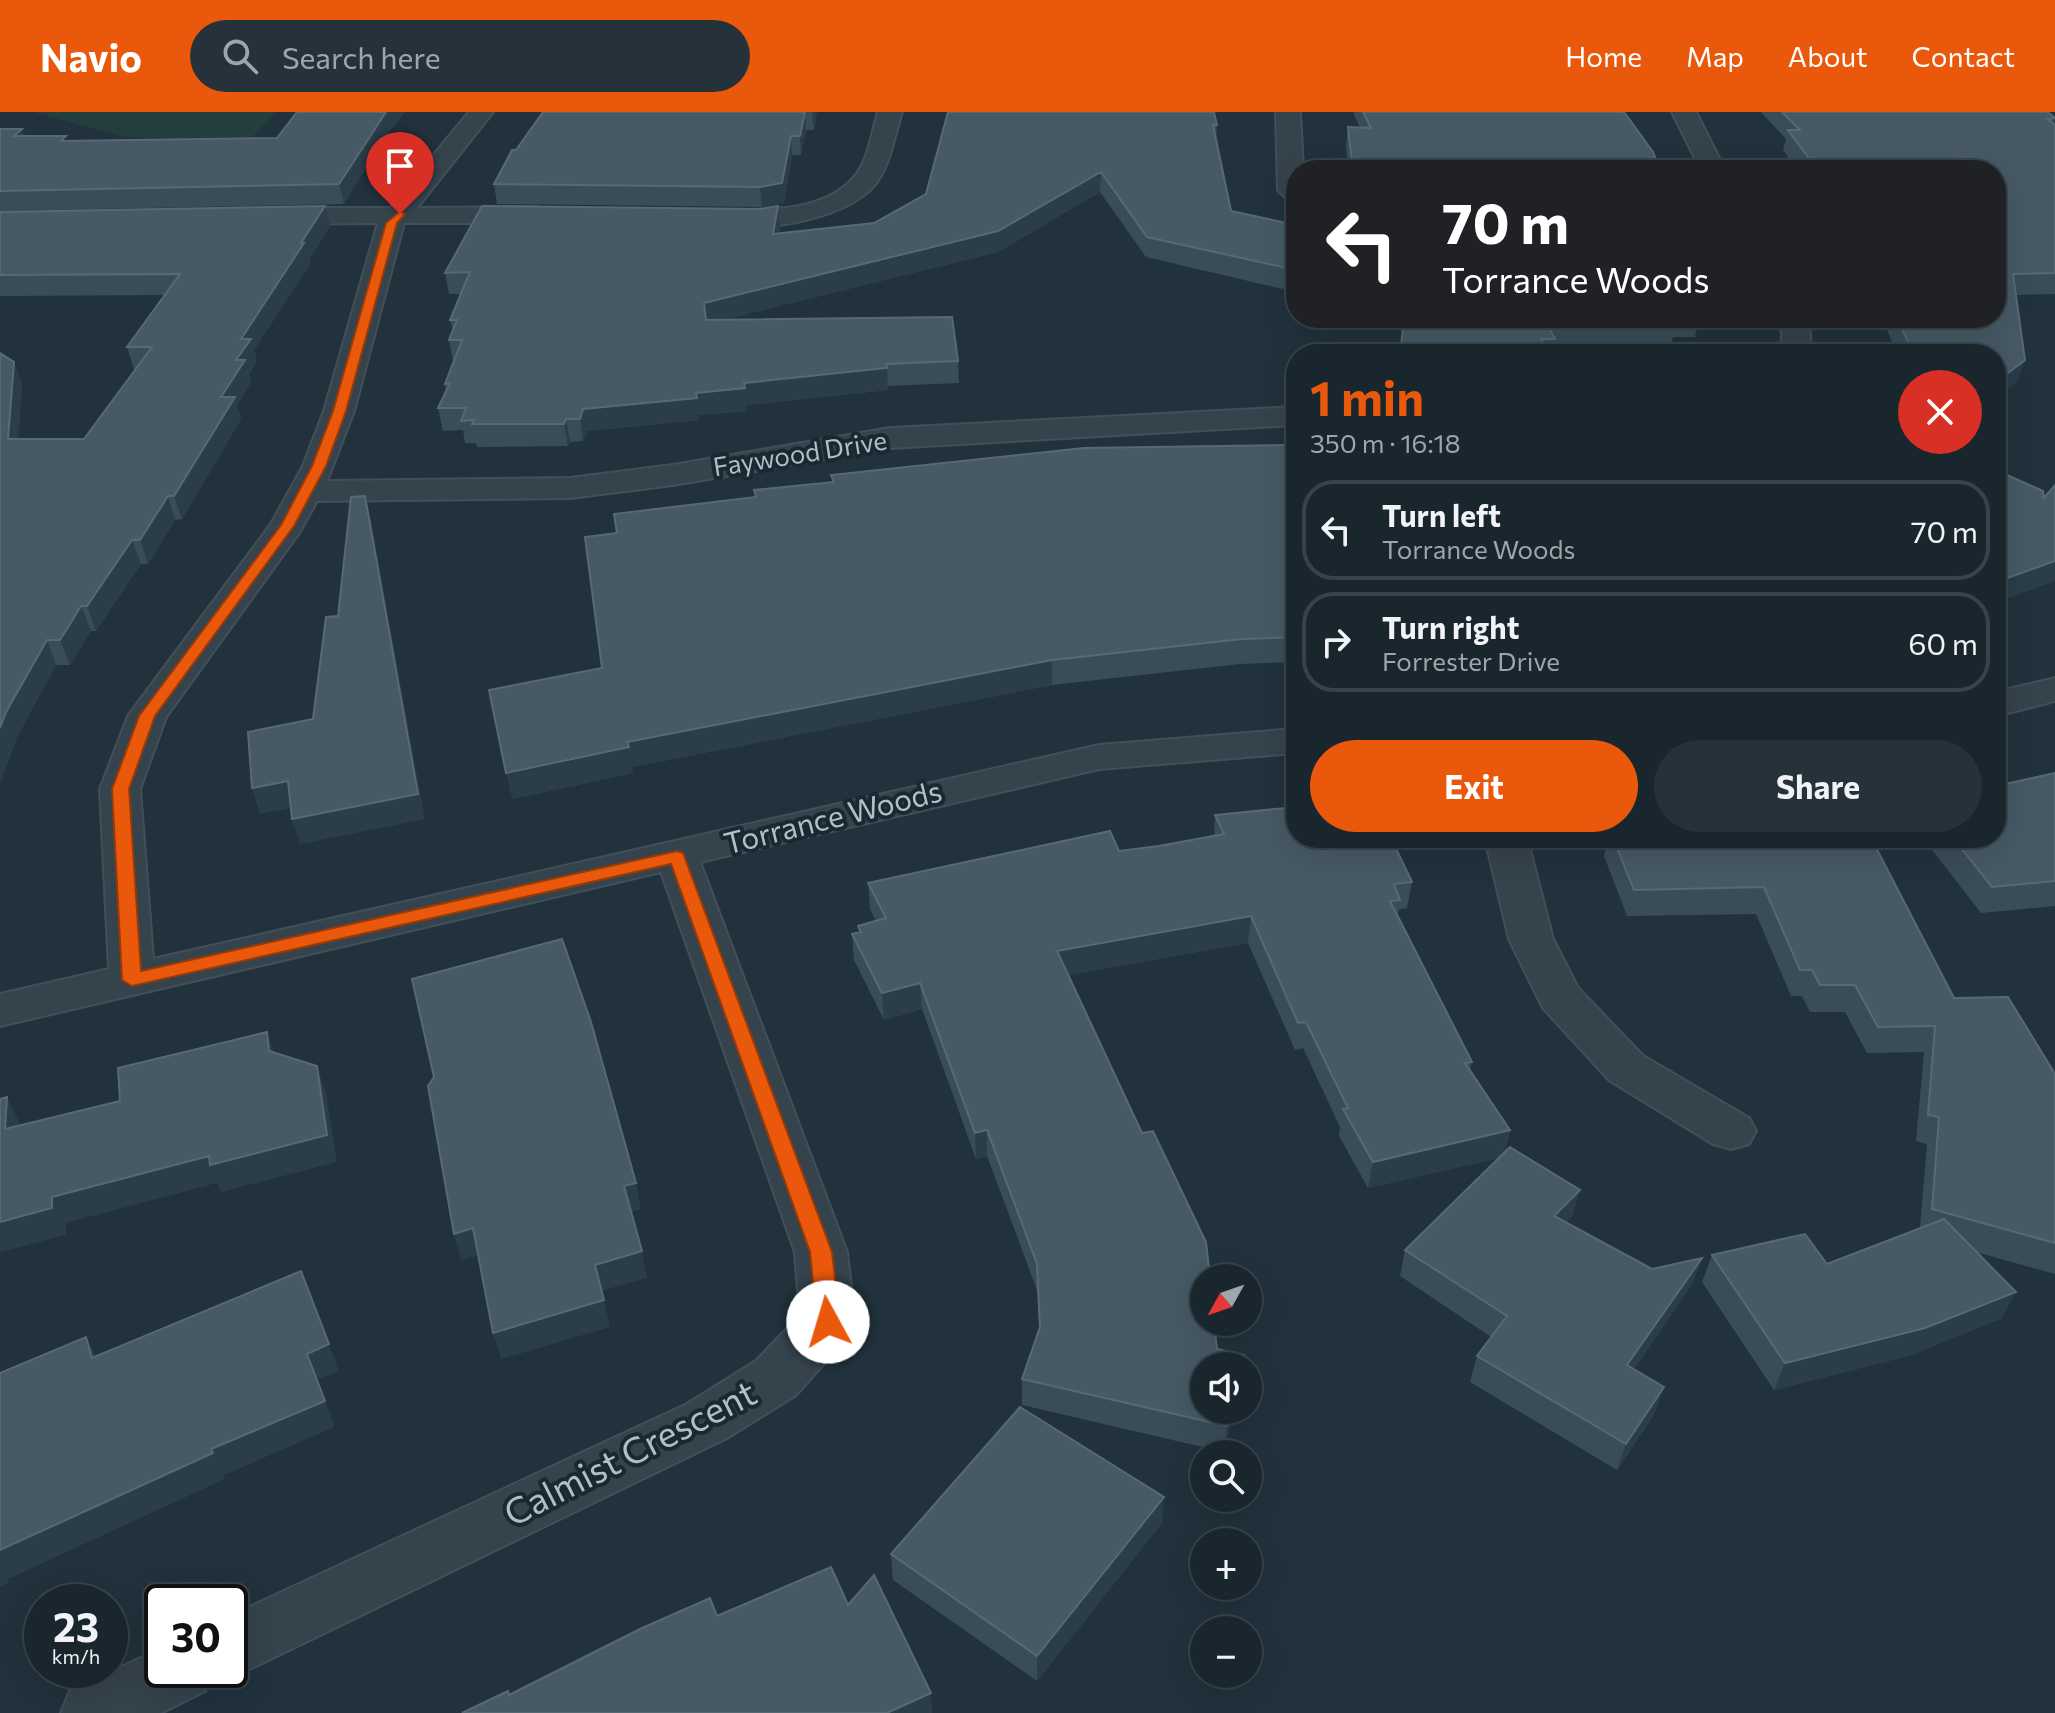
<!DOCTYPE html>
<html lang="en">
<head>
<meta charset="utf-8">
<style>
	:root { --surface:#19262e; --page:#26323a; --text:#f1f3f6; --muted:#9fa5aa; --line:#37434a; --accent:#ea580c }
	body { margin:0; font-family:Commissioner,sans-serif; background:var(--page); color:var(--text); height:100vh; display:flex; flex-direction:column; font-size:30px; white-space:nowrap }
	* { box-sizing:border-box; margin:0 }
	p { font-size:26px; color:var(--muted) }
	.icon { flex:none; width:44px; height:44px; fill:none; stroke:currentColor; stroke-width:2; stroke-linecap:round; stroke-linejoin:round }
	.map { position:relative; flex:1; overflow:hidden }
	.side { position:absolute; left:1286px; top:232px; width:720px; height:504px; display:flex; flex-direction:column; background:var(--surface); border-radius:32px; box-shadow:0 8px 32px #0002,0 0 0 2px var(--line) }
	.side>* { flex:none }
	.hud { position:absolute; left:1286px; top:48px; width:720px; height:168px; border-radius:32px; box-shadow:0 8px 32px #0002,0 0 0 2px var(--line); background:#202124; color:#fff; overflow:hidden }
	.needle { width:52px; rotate:230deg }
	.tools { position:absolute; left:1190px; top:1152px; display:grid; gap:16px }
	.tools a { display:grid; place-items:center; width:72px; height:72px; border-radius:50%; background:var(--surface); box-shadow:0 8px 32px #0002,0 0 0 2px var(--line); font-size:40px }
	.speed { position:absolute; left:24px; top:1472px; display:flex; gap:16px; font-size:40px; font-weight:700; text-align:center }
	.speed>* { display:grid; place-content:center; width:104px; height:104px; border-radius:50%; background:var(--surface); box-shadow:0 8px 32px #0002,0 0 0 2px var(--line); line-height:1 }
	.speed small { font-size:20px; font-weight:400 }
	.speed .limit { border:4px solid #111; border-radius:12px; background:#fff; color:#111 }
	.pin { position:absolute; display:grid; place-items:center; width:68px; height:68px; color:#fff; margin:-82px -34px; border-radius:50% 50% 50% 0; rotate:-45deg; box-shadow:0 0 8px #0007 }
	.pin .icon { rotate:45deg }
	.me { position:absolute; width:88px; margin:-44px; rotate:354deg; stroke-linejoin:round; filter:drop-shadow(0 0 6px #0008) }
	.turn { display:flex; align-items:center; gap:28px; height:168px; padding:0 24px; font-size:36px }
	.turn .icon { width:104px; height:104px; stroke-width:2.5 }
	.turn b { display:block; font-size:56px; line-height:68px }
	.round { display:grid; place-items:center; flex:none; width:84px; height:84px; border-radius:42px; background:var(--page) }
	.summary { display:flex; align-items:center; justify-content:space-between; height:136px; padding:0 24px }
	h1 { font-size:48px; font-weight:700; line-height:60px; color:var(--accent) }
	.action { display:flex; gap:16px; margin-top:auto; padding:16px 24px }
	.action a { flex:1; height:92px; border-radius:48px; background:var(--accent); color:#fff; font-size:32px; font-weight:700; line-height:92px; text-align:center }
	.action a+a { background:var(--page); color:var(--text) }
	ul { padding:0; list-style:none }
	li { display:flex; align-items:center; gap:24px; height:100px; margin:0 16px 12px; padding:0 8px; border:4px solid var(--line); border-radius:32px }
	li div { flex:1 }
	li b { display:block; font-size:30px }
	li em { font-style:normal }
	header { display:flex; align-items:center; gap:48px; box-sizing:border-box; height:112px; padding:0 40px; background:var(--accent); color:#fff }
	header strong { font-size:38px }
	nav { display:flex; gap:44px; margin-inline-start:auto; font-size:28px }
	.search { width:560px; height:72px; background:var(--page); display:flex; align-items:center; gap:20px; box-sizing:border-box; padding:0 28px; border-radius:44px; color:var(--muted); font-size:30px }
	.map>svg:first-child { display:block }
</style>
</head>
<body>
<header>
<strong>Navio</strong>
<div class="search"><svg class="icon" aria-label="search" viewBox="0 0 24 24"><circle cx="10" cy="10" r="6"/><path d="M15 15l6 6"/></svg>Search here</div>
<nav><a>Home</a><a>Map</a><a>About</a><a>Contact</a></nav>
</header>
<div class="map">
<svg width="2055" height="1601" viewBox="0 0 2055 1601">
	<rect width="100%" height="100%" fill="#21323d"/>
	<path fill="#233e3c" d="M 33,0 L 276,0 L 248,30 L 124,25 Z"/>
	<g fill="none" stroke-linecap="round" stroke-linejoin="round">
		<defs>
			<path id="minor" d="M 469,0 L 493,0 L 417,96 L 537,95 L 546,98 L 550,103 L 546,108 L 537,111 L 404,111 L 354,299 L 327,369 L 570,366 L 673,353 L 890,316 L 1296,295 L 1296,313 L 890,336 L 673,373 L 570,386 L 317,389 L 299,421 L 166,605 L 140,677 L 153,847 L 1099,633 L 1296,617 L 1296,641 L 1099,657 L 700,750 L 847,1140 L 855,1210 L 847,1226 L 796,1283 L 727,1326 L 252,1556 L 230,1565 L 214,1558 L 205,1579 L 161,1601 L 61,1601 L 70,1579 L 162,1536 L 162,1558 L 230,1558 L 230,1504 L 687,1292 L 756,1249 L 800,1203 L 795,1140 L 661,760 L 0,914 L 0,882 L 109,857 L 100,677 L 128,604 L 271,412 L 303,354 L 324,299 L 378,111 L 270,112 L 261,109 L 257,104 L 261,99 L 270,96 L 390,96 Z
				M 878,0 L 902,0 C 894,24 890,56 873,75 C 842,109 755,122 713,112 L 709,106 L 713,100 L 722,98 C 764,98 824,101 854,65 C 868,50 872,19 878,0 Z
				M 1276,0 L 1300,0 L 1303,58 L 1296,58 L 1296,90 L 1287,87 L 1278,78 Z
				M 1672,0 L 1696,0 L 1725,58 L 1701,58 Z
				M 1775,206 L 1803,206 L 1810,220 L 1811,242 L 1781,242 L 1782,220 Z
				M 2055,566 L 2055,589 L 1996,604 L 1996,580 Z
				M 1485,726 L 1527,726 L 1553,827 L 1578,876 L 1643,944 L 1749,1006 L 1756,1019 L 1749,1032 L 1731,1037 L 1713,1032 L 1609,968 L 1543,896 L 1509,827 Z"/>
		</defs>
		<use href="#minor" stroke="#414f58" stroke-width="4"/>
		<use href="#minor" fill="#35434d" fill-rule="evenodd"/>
	</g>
	<path fill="#394d59" d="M 297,0 L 405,0 L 387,22 L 344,92 L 0,99 L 0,17 L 22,17 L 24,24 L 68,29 L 277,26 Z
		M 543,0 L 817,0 L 814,18 L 806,18 L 801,43 L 792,43 L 784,91 L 762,95 L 497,92 L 494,72 Z
		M 948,0 L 1217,13 L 1216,28 L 1231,99 L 1296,113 L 1296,180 L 1146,145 L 1100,80 L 998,140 L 727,207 L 958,249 L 959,271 L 888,274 L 888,278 L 747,293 L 747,299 L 699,303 L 699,308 L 587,319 L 583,329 L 570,330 L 568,334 L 477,335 L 476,331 L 465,331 L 463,318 L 443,319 L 438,296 L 446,280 L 445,272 L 453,250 L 449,228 L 453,219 L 450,208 L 461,182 L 449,182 L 445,161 L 778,94 L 780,114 L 779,122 L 874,111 L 926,82 Z
		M 1353,0 L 1624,0 L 1660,58 L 1348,58 L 1346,34 L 1348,15 L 1360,16 Z
		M 1761,0 L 2048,0 L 2055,6 L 2054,12 L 2055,13 L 2055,182 L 2016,183 L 2017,270 L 1996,242 L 1897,242 L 1882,206 L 1996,206 L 1996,58 L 1798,58 L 1783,38 L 1786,27 Z
		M 325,94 L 330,114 L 309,148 L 310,152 L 254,238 L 257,249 L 249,262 L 251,270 L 237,293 L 241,307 L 182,407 L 175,408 L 148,452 L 141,452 L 96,519 L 91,519 L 70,553 L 56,553 L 17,625 L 0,671 L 0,241 L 14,250 L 22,272 L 18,327 L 84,327 L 136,257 L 134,257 L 127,235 L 164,183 L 0,184 L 0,100 Z
		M 1403,206 L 1699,206 L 1695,225 L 1673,225 L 1671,233 L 1554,234 L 1552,242 L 1399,242 Z
		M 1296,333 L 1296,550 L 1240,552 L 1052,573 L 632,655 L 633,661 L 512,687 L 602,556 L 617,421 L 755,386 L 754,378 L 832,370 L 831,363 Z
		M 2055,661 L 2055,794 L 1981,801 L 1923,726 L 1996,726 Z
		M 1215,703 L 1412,770 L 1407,796 L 1399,797 L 1398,803 L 1472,950 L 1470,958 L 1510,1018 L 1505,1041 L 1580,1078 L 1572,1104 L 1566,1110 L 1652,1157 L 1702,1146 L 1692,1172 L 1634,1257 L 1655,1301 L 1617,1358 L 1470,1270 L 1477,1244 L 1491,1225 L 1400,1164 L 1405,1138 L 1499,1046 L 1368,1076 L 1339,1024 L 1340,1015 L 1303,936 L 1295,938 L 1248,831 L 1068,863 L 1217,1237 L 1244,1243 L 1242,1254 L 1204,1254 L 1204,1298 L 1234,1298 L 1224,1340 L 1022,1293 L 1022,1267 L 1039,1218 L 1037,1178 L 987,1044 L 976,1047 L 922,897 L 884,908 L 854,848 L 852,822 L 859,820 L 858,814 L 876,809 L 870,797 L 868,771 L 1159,734 L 1214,724 Z
		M 1608,726 L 1871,726 L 1954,886 L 2055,962 L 2055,1162 L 1976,1140 L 2002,1206 L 1912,1243 L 1774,1278 L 1702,1170 L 1712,1143 L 1827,1152 L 1920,1116 L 1927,1032 L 1916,1029 L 1924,940 L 1867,941 L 1845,900 L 1810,900 L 1802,884 L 1791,884 L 1756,802 L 1627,804 L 1604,744 Z
		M 1162,1411 L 1037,1569 L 893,1468 L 891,1442 Z"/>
	<path fill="#2a3d49" d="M 386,0 L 405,0 L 387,22 L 344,92 L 339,72 Z
		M 805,0 L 806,18 L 801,43 L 800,24 Z
		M 812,0 L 817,0 L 814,18 Z
		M 22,17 L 28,36 L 14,24 Z
		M 791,24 L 792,43 L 784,91 L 762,95 L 760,75 Z
		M 1101,60 L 1100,80 L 998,140 L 707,212 L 704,191 Z
		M 325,94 L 330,114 L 309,148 L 310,152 L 254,238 L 257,249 L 249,262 L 251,270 L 237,293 L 241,307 L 182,407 L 174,384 L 221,285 L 236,248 L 241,227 Z
		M 778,94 L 780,114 L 775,143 L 773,122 Z
		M 2025,248 L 2017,270 L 1996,287 L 1996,270 Z
		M 14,250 L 22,272 L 17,350 L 8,327 Z
		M 887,256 L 888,278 L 747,293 L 747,299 L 699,303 L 699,308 L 587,319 L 583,329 L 580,307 L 583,297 L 696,281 L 744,271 Z
		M 566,307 L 570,330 L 568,334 L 564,312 Z
		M 168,384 L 175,408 L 148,452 L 140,428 Z
		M 365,384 L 371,408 L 425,707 L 300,732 L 292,707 Z
		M 132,428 L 141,452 L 96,519 L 87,494 Z
		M 2055,449 L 2055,469 L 1996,491 L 1996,470 Z
		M 81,494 L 91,519 L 70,553 L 60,528 Z
		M 47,528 L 56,553 L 17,625 L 0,671 L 0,616 L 6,600 Z
		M 1052,548 L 1052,573 L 632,655 L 633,661 L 512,687 L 506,661 L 627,630 Z
		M 288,669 L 296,695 L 260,702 L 252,676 Z
		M 1251,804 L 1248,831 L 1057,865 L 1057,839 Z
		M 920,871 L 922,897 L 884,908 L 882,881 Z
		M 267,920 L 276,946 L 269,939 Z
		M 317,954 L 326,981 L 337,1050 L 221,1080 L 217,1071 L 66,1111 L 66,1123 L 0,1140 L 0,1110 Z
		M 7,985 L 20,1012 L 18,1044 L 5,1017 Z
		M 987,1018 L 987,1044 L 976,1047 L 975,1021 Z
		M 1510,1018 L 1504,1045 L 1368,1076 L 1373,1050 Z
		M 636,1071 L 641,1097 L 629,1101 L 624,1074 Z
		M 1580,1078 L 1572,1104 L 1547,1130 L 1554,1104 Z
		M 473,1116 L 480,1143 L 461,1148 L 454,1122 Z
		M 642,1139 L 647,1166 L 601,1179 L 595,1153 Z
		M 1702,1146 L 1692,1172 L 1618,1279 L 1627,1253 Z
		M 301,1159 L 339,1259 L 317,1268 L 335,1315 L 224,1363 L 225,1367 L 8,1467 L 9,1470 L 0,1475 L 0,1438 L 211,1337 L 307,1242 Z
		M 2016,1180 L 2002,1206 L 1912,1243 L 1774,1278 L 1785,1251 Z
		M 604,1188 L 610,1215 L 501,1247 L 493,1221 Z
		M 86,1225 L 100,1252 L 92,1246 Z
		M 1664,1275 L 1655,1301 L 1617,1358 L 1626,1332 Z
		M 1231,1298 L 1234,1298 L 1224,1340 L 1227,1314 Z
		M 1164,1385 L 1162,1411 L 1037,1569 L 1037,1544 Z
		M 931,1581 L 932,1601 L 887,1601 Z"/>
	<path fill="#465965" stroke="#566975" stroke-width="2" d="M 297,0 L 386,0 L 339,72 L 0,79 L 0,17 L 22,17 L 14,24 L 66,24 L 61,29 L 277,26 Z
		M 543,0 L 805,0 L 800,24 L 791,24 L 782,71 L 760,75 L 494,72 L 512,38 L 516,38 Z
		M 948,0 L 1214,0 L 1217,13 L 1213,13 L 1231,99 L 1296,113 L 1296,158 L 1147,125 L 1101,60 L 998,119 L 704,191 L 706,208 L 952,205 L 958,249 L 886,252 L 887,256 L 744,271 L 745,276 L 696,281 L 697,286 L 583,297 L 580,307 L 566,307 L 564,312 L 472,312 L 474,308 L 461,309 L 466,296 L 438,296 L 450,271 L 445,272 L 462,228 L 449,228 L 457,208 L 450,208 L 470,160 L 445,161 L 482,94 L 760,97 L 778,94 L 773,122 L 874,111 L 926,82 Z
		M 1363,0 L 1624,0 L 1653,40 L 1660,58 L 1353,58 L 1348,15 L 1371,16 Z
		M 1782,0 L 2048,0 L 2055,6 L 2048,7 L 2055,13 L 2055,161 L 2013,162 L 2025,248 L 1996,270 L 1996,242 L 1900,242 L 1910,234 L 1897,206 L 1996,206 L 1996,58 L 1811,58 L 1802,48 L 1810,48 L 1788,18 L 1800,18 Z
		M 325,94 L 301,131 L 304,131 L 241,227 L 251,227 L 236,248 L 245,248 L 221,285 L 235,285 L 174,384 L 168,384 L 140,428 L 132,428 L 87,494 L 81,494 L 60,528 L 47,528 L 6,600 L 0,616 L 0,241 L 14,250 L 8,327 L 84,327 L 152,235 L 127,235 L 180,162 L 0,163 L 0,100 Z
		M 1404,206 L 1673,206 L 1676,211 L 1547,212 L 1555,227 L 1541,227 L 1545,235 L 1401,236 Z
		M 1296,333 L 1296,525 L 1242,527 L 1052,548 L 627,630 L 629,635 L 506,661 L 489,578 L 602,556 L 585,425 L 617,421 L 614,402 L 756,385 L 754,378 L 834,370 L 831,363 L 1084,336 Z
		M 1996,358 L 2043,379 L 2044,386 L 2055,373 L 2055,449 L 1996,470 Z
		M 365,384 L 418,682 L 292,707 L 288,669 L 252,676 L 248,620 L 313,607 L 326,505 L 338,504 L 351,385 Z
		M 2055,661 L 2055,769 L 1992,775 L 1953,726 L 1996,726 L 1996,674 Z
		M 1296,695 L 1296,726 L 1391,726 L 1412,770 L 1394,772 L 1400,788 L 1390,789 L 1472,950 L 1465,951 L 1510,1018 L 1373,1050 L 1343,997 L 1348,996 L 1306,910 L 1298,911 L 1251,804 L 1057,839 L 1142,1021 L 1153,1019 L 1206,1130 L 1210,1166 L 1204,1166 L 1204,1210 L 1214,1210 L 1217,1237 L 1244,1243 L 1241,1254 L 1204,1254 L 1204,1298 L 1231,1298 L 1227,1314 L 1022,1267 L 1040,1215 L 1037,1152 L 987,1018 L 975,1021 L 920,871 L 882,881 L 852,822 L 861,820 L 858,814 L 886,806 L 868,771 L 1110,719 L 1119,739 L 1159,734 L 1224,722 L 1215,703 Z
		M 1613,726 L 1871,726 L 1954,886 L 2008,885 L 2055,962 L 2055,1131 L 1932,1097 L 1939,1005 L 1928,1003 L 1935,914 L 1878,915 L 1855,873 L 1820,873 L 1812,858 L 1800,858 L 1764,775 L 1634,778 Z
		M 562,827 L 591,910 L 636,1071 L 624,1074 L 642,1139 L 595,1153 L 604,1188 L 493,1221 L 473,1116 L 454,1122 L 428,974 L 434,965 L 412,867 Z
		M 267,920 L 269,939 L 317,954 L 327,1023 L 210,1053 L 209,1044 L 52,1085 L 52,1096 L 0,1110 L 0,987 L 7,985 L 5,1017 L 120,989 L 118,956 Z
		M 1510,1035 L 1580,1078 L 1554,1104 L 1652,1157 L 1702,1146 L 1627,1253 L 1664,1275 L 1626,1332 L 1477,1244 L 1507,1204 L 1405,1138 Z
		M 1944,1107 L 2016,1180 L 1925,1216 L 1785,1251 L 1712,1143 L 1805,1122 L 1827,1152 Z
		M 301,1159 L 329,1232 L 307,1242 L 325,1289 L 211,1337 L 213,1341 L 0,1438 L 0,1261 L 86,1225 L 92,1246 Z
		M 1020,1295 L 1164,1385 L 1037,1544 L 891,1442 Z
		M 831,1455 L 848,1493 L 874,1463 L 931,1581 L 887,1601 L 462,1601 L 508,1579 L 509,1583 L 640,1517 L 710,1486 L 717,1504 Z"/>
	<path fill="#ea580c" stroke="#983908" stroke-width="2" d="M 400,99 L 405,102 L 397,111 L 346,299 L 326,354 L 294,414 L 155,604 L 129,677 L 141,859 L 677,739 L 683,741 L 832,1140 L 840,1210 L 836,1217 L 828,1220 L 820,1217 L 817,1210 L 810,1140 L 671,752 L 132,874 L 122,868 L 112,677 L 139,604 L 281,413 L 312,354 L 333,299 L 386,111 Z"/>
	<g text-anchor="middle" stroke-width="8" stroke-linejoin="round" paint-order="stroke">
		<g font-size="26" fill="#b0bec8" stroke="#1a2831">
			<text transform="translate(800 342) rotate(-9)" y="9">Faywood Drive</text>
		</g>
		<g font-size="30" fill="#b0bec8" stroke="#1a2831">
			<text transform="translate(833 706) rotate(-14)" y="10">Torrance Woods</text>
		</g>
		<g font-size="36" fill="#b0bec8" stroke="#1a2831">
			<text transform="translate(630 1341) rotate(-27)" y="13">Calmist Crescent</text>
		</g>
	</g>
</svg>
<div class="tools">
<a><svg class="needle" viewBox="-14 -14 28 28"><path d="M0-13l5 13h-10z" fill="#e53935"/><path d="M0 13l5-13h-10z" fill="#9fa5aa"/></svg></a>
<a><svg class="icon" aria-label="sound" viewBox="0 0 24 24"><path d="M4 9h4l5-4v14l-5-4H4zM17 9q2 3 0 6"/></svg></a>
<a><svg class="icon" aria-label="search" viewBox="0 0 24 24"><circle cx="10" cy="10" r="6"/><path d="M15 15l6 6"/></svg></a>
<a>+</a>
<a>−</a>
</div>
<div class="speed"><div>23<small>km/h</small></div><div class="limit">30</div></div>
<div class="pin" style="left:400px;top:102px;background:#d93025"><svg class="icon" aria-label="arrive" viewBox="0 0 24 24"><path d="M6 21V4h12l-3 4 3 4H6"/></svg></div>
<svg class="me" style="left:828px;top:1210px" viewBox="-20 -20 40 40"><circle r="19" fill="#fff"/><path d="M0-13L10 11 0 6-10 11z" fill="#ea580c"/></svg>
<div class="hud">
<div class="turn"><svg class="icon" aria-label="left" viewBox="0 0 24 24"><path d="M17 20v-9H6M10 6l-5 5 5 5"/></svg><div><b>70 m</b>Torrance Woods</div></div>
</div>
<section class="side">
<div class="summary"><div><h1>1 min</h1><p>350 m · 16:18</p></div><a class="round" style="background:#d93025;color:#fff"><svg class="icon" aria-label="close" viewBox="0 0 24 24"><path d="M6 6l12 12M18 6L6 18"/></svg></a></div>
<ul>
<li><svg class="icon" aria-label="left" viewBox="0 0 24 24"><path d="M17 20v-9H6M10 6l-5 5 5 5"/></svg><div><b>Turn left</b><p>Torrance Woods</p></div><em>70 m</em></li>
<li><svg class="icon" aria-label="right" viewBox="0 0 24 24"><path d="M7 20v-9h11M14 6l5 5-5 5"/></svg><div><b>Turn right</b><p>Forrester Drive</p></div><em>60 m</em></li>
</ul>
<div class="action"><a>Exit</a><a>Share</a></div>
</section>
</div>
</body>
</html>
